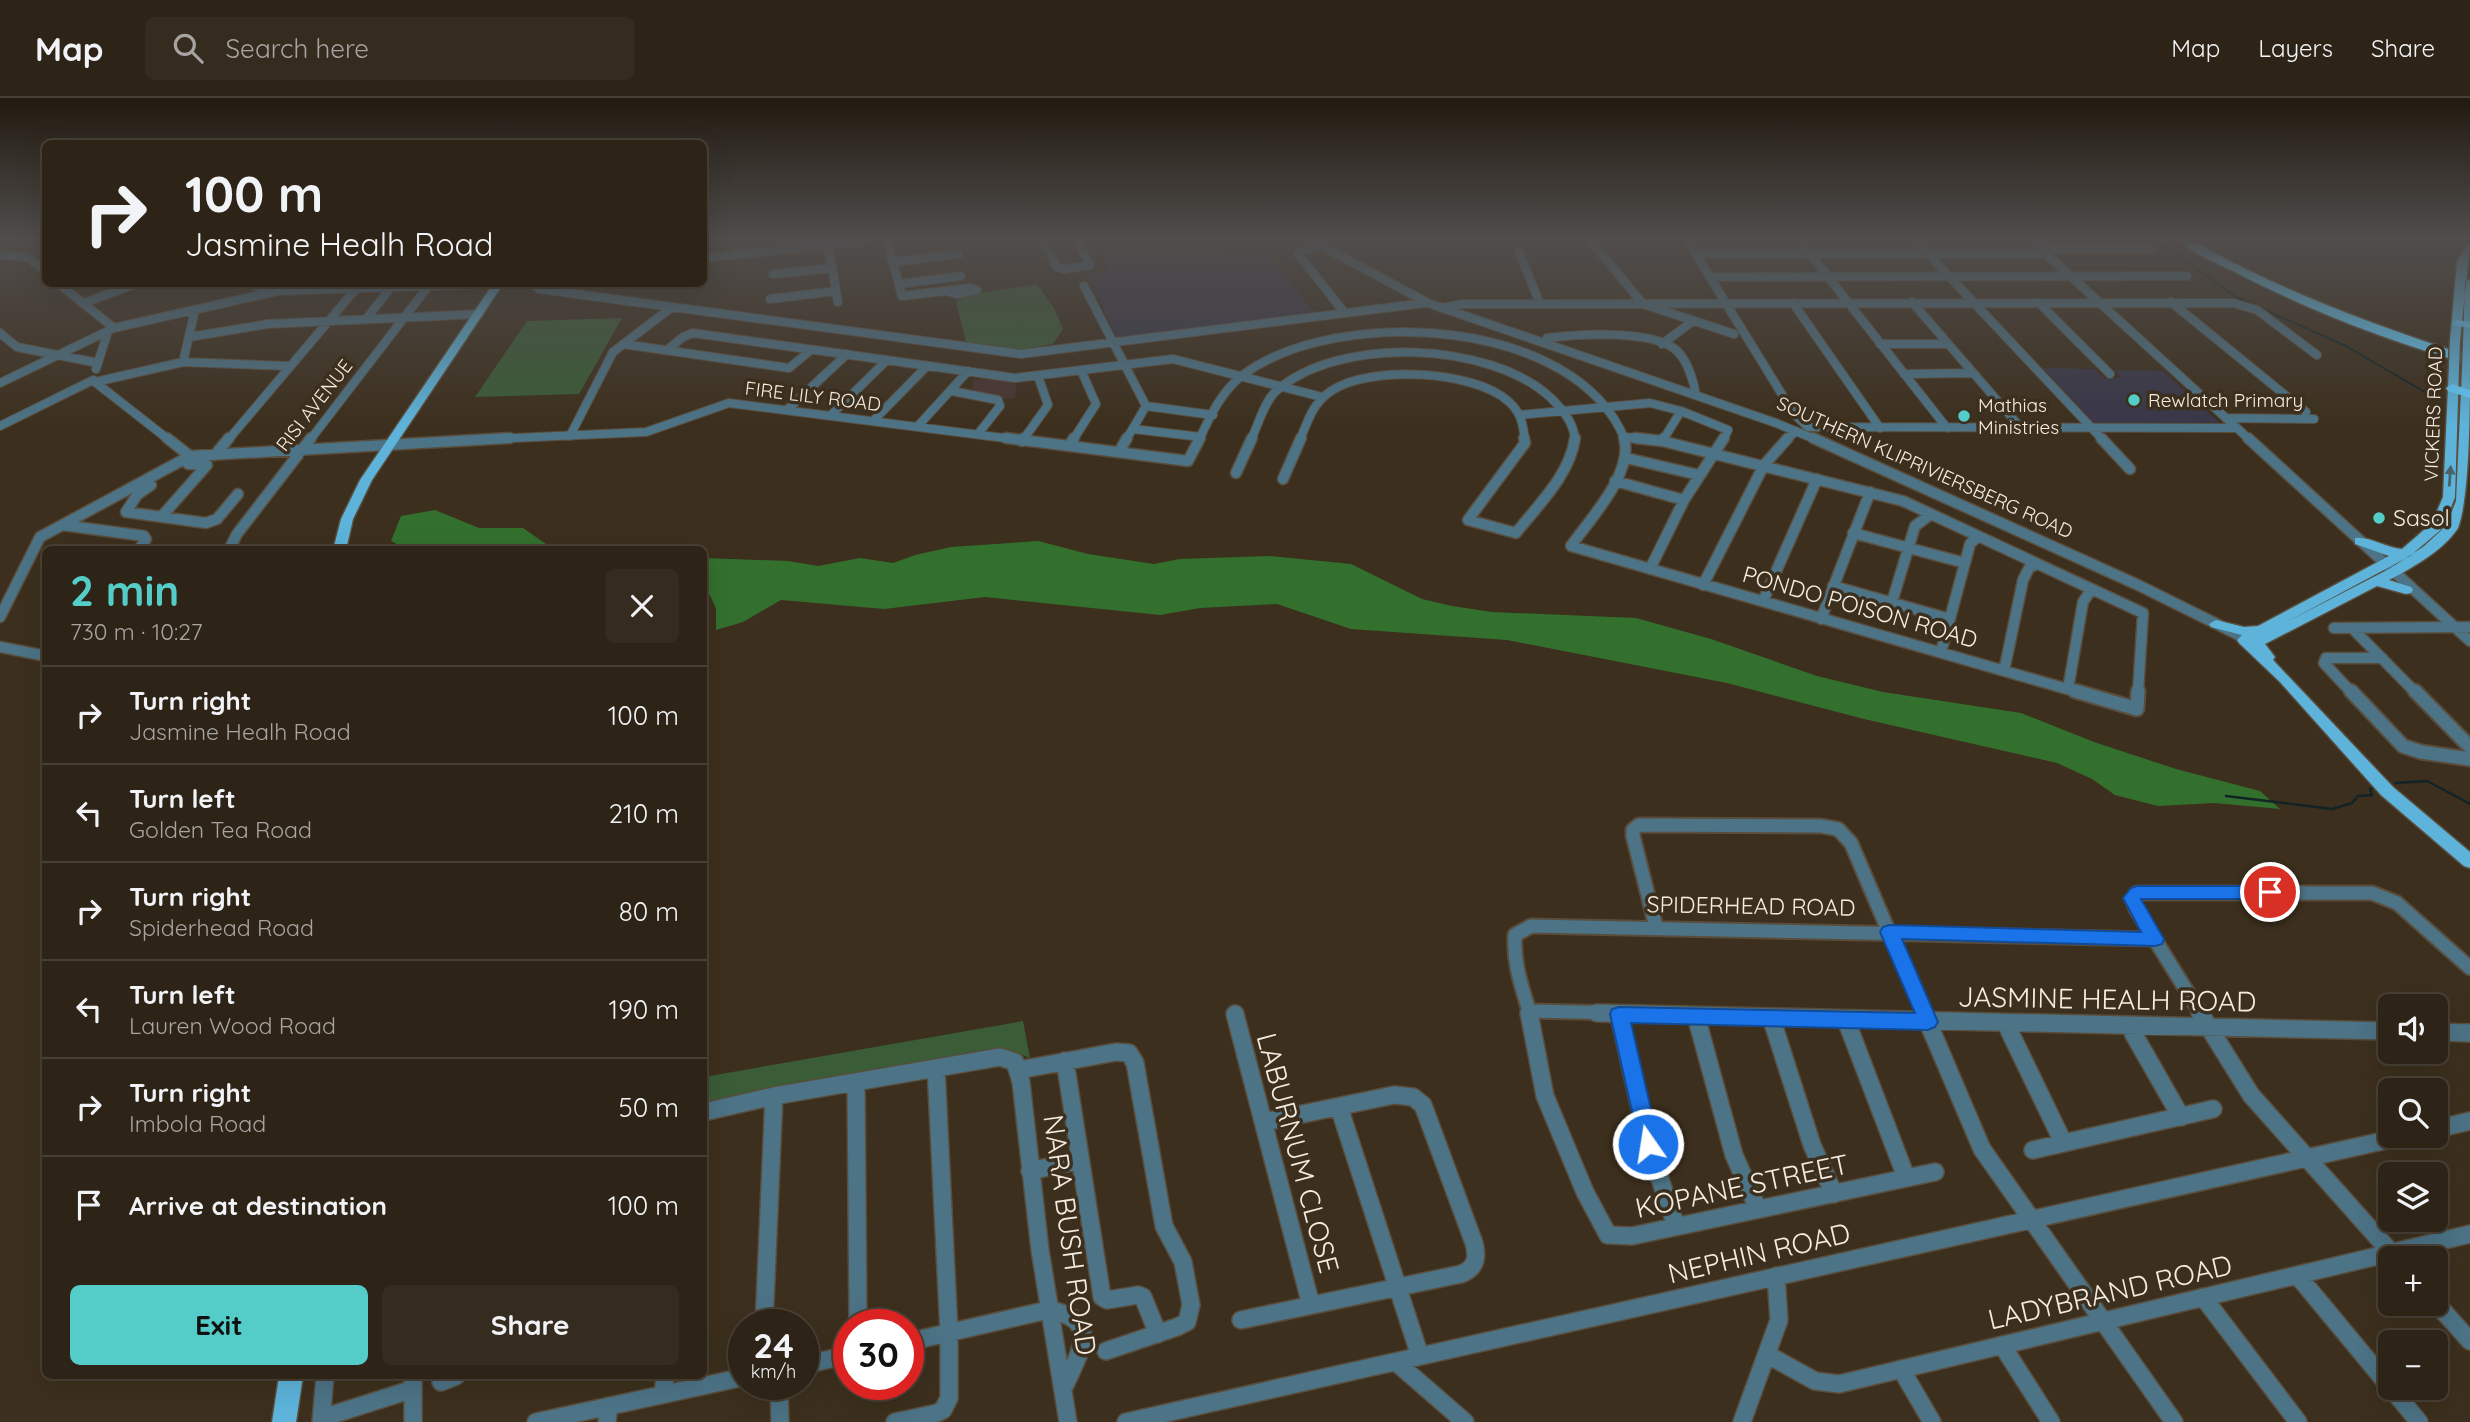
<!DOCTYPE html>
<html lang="en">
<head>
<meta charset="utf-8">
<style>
	:root { --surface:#2d2316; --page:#352b1f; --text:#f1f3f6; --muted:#a7a4a1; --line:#484035; --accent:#54cdc8 }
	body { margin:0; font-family:Quicksand,sans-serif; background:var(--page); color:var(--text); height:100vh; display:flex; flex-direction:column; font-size:26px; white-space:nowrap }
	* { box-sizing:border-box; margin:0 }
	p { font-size:23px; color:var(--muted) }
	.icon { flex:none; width:38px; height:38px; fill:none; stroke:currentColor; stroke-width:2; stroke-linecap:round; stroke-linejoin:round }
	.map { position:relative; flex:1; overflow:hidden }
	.sheet { position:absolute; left:42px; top:448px; width:665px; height:833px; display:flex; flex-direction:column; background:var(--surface); border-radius:10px; box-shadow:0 7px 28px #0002,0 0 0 2px var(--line) }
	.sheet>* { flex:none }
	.hud { position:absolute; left:42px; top:42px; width:665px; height:147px; border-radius:10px; box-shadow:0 7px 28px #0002,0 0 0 2px var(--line); background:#2d2316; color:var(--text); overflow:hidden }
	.buttons { position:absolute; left:2378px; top:896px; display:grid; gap:14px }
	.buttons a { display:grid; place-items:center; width:70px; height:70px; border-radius:10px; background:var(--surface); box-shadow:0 7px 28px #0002,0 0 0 2px var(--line); font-size:35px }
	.speed { position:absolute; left:728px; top:1211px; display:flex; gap:14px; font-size:35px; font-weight:700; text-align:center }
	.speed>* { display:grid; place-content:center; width:91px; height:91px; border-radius:50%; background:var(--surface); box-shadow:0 7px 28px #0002,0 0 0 2px var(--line); line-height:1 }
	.speed small { font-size:18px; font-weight:400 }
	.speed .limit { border:10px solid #d22; background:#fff; color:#111 }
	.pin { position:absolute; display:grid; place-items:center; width:60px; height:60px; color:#fff; margin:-30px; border:4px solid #fff; border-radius:50%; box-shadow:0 2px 7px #0007 }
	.me { position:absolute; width:77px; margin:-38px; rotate:347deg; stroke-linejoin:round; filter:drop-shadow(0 0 5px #0008) }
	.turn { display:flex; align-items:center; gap:24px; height:147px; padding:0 28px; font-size:32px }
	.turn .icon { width:91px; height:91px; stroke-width:2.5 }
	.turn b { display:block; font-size:49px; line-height:60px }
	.round { display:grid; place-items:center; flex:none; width:74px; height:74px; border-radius:10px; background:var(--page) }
	.head { display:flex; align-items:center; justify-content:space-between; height:119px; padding:0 28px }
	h1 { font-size:42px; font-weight:700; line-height:52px; color:var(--accent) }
	.button { display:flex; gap:14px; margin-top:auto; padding:14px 28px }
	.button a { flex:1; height:80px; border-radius:10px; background:var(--accent); color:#111; font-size:28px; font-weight:700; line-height:80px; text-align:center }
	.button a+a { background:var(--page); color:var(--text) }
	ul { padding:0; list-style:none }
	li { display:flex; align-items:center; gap:21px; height:98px; padding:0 28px; border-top:2px solid var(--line) }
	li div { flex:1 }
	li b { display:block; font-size:26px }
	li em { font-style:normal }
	header { display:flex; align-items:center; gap:42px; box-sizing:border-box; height:98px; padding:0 35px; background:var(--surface); border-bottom:2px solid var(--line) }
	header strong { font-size:33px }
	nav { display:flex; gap:38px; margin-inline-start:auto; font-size:24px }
	.search { width:490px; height:63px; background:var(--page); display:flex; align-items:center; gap:18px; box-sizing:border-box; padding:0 24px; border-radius:10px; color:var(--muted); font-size:26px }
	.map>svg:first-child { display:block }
</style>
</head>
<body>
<header>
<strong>Map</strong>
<div class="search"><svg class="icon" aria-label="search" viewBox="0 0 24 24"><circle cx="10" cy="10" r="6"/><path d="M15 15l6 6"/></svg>Search here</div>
<nav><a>Map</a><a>Layers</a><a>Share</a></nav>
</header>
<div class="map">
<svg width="2470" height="1324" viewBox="0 0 2470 1324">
	<rect width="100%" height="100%" fill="#3c2f1d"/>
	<path fill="#483430" d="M 1017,280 L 1015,300 L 972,303 L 973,282 Z"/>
	<path fill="#393748" d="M 1093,142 L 1221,142 L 1228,154 L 1236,158 L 1267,154 L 1315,216 L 1118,241 L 1086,176 L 1110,173 Z
		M 1599,142 L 1679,142 L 1683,149 L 1605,149 Z
		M 2043,270 L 2095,271 L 2104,280 L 2122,280 L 2114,272 L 2163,273 L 2222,327 L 2102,328 L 2094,325 Z"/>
	<path fill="#3a5c36" d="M 1037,186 L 1054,210 L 1063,231 L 1053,246 L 1019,252 L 966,244 L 956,204 L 965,197 Z
		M 622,220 L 579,296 L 475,299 L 527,223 Z
		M 1023,923 L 1030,960 L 1010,952 L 992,952 L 761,992 L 704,1006 L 704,979 Z"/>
	<path fill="#33702e" d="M 435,412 L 479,430 L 523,430 L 549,448 L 562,451 L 406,451 L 391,443 L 401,418 Z
		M 1038,443 L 1088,456 L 1154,466 L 1180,461 L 1269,458 L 1351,466 L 1422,501 L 1452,508 L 1492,514 L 1636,520 L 1711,541 L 1817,578 L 1883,594 L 2021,615 L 2094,644 L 2176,671 L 2260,693 L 2280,711 L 2214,705 L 2158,708 L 2115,697 L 2092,681 L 2057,665 L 1864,621 L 1727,585 L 1507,542 L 1351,531 L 1277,506 L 1200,510 L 1160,517 L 985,499 L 884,511 L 781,502 L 743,524 L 716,532 L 716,511 L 710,497 L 704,496 L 704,460 L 788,463 L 818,468 L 860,460 L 893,465 L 915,457 L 951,449 Z"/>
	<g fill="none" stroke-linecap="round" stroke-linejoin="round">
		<path stroke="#122426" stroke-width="2" d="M 2156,142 L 2236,199 L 2346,248 L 2423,293 L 2443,300"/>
		<path stroke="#122426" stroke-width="2.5" d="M 2395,685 L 2427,683 L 2470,706
			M 2226,698 L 2332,711 L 2352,705 L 2358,698 L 2372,697 L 2370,691 L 2375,689"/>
		<defs>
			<path id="minor-far3" d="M 887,142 L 902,198 L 970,190 L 977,192 L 957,196 L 946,193
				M 1044,142 L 1057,169 L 1064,171 L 1090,167 L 1077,142
				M 1311,142 L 1428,205 L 1776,325 L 1817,342
				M 1590,142 L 1643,206 L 1734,236
				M 1687,142 L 1794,316 L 1808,329 L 2236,330
				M 1799,142 L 1947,330
				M 1915,142 L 2103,342
				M 2031,142 L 2250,342
				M 828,146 L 838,204
				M 1323,148 L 1303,152 L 1298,156 L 1344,214
				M 2041,151 L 2152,151
				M 1519,153 L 1540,206
				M 1696,156 L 2046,156
				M 0,157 L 27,159 L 46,173
				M 704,160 L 872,142
				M 893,164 L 959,156
				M 773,176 L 832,170
				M 1710,179 L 2187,178
				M 59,186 L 114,230
				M 248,186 L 278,193 L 482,186
				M 534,186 L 539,191 L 1021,256 L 1425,205
				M 899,186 L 961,178
				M 1084,188 L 1146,308 L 1126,342
				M 770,201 L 836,193
				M 1912,204 L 2021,330
				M 2171,204 L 2306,314
				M 84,205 L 135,186
				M 1793,205 L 1880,330
				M 2039,205 L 2110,276
				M 1441,210 L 1463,206 L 2233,205 L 2257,212 L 2317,257
				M 366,221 L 392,188
				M 0,235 L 17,249 L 98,265
				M 189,239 L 268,226 L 479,216
				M 1547,240 C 1579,236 1644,232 1672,249 C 1685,257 1692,278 1695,292
				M 623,246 L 789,270 L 811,252
				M 1662,246 L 1693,223
				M 1880,246 L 1948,246
				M 667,252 L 683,239 L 693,235 L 1015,280 L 1173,261 L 1322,299
				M 183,264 L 195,212
				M 96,271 L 108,233
				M 1904,276 L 1972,275
				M 95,284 L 183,264 L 289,268
				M 95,284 L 169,342
				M 0,285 L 114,230 L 278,193
				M 952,293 L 998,302 L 1000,308 L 978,336
				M 1146,308 L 1213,317
				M 787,312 L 847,256
				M 832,316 L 887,262
				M 1519,317 L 1650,305 L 1681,313 L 1728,332 L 1723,342
				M 2226,320 L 2314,321
				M 873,323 L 927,268
				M 0,328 L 93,282
				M 918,328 L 968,273
				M 1133,331 L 1201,339
				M 570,338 L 613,254 L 672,209
				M 1626,339 L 1650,342
				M 228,342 L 360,186
				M 310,342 L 430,186
				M 471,342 L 646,334 L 729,305 L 1020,342
				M 1023,342 L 1048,307 L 1038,278
				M 1073,342 L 1096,306 L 1081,272
				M 1199,342 C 1210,318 1222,292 1244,276 C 1339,207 1576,219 1625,342
				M 1251,342 C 1258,327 1264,305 1275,294 C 1337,237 1492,243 1552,301 C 1563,312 1574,325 1575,342
				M 1300,342 C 1308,322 1313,305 1331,293 C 1369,267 1473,272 1508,303 C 1521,314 1523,326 1525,342
				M 1663,342 L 1681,313
				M 1786,342 L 1796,333"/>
			<path id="minor-far2" d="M 167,340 L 190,358
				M 1006,340 L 1188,363 L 1200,340
				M 1524,340 L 1525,345 L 1468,422 L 1516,435 C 1538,407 1570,377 1575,340
				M 1624,340 C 1634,375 1590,421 1571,448 L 2081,595
				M 1635,340 L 1662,343 L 1903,403 L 2143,515 L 2138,595
				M 1813,340 L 2138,487 L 2253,544
				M 2101,340 L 2130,371
				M 2248,340 L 2470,543
				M 1022,343 L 1024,340
				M 1662,343 L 1664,340
				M 1069,348 L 1074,340
				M 1119,354 L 1127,340
				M 215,357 L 229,340
				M 1626,360 L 1699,377
				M 1236,375 L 1252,340
				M 1283,381 L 1301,340
				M 1615,383 L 1684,402
				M 151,387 L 137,397 L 126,414 L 206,425 L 217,421 L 238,396
				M 162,418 L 207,367 L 188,366
				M 62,427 L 144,438 L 146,441 L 139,452
				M 1853,435 L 1965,465
				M 229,452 L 237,436 L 311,340
				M 1650,471 L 1684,402 L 1724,340
				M 1703,487 L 1764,367 L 1788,340
				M 1833,488 L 1950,521
				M 1763,503 L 1817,381
				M 1892,504 L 1915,428 L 1931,416
				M 0,519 L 40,439 L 190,358 L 510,340
				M 1821,521 L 1870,394
				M 2334,530 L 2470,529
				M 2352,530 L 2416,595
				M 0,549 L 46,558
				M 1941,554 L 1970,446 L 1978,438
				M 2004,573 L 2023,482 L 2029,470 L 2036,466
				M 2068,591 L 2083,504 L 2091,492
				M 2352,595 L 2324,565 L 2326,560 L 2382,560"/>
			<path id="minor-far1" d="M 2075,593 L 2137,611 L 2138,593
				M 2351,593 L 2403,648 L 2421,654 L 2470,661
				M 2415,593 L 2470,649
				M 1656,829 L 1633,738 L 1633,732 L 1639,727 L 1821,728 L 1838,731 L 1851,745 L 1924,916
				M 1529,913 L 1672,916
				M 1530,916 C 1522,889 1513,866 1515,837 L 1531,828 L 2155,841
				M 2201,916 L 2136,811 L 2132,801 L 2137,795 L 2372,795 L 2397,805 L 2470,870"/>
			<path id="minor" d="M 1529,915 L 1545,998 L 1585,1094 L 1608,1137 L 1632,1138 L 1935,1074
				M 1597,915 L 2390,933
				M 1924,915 L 1982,1051 L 2174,1324
				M 2200,915 L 2251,997 L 2396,1160
				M 1235,916 L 1311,1207
				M 1619,917 L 1648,1046 L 1676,1128
				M 1696,918 L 1734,1057 L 1758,1111
				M 1771,919 L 1812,1047 L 1834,1096
				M 1846,922 L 1906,1079
				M 2006,926 L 2063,1044
				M 2129,928 L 2181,1019
				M 2436,934 L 2470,935
				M 1065,963 L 1102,1199 L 1107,1202 L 1138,1197 L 1143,1199 L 1158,1236
				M 1019,972 L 1116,954 L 1129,955 L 1135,965 L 1164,1128 L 1183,1164 L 1191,1207 L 1187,1224 L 1177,1229 L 1106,1253
				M 856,984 L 858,1227
				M 1339,1009 L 1420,1258
				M 704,1014 L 774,998 L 1000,959 L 1015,964 L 1021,984 L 1040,1152 L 1068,1324
				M 2436,1031 L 2470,1023
				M 2033,1052 L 2213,1011
				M 1030,1073 L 1080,1062
				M 2298,1178 L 2390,1289
				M 2203,1199 L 2298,1324
				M 2436,1205 L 2470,1243
				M 1241,1222 L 1461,1176 C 1476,1170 1478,1160 1474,1145 L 1423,1007 L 1413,999 L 1394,997 L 1264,1024
				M 764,1227 L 774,998
				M 908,1244 L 1048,1212 C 1101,1220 1081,1252 1065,1287
				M 2002,1247 L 2051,1324
				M 1768,1257 L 1815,1283 L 1839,1286 L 2470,1136
				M 1396,1264 L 1465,1324
				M 803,1267 L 849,1257
				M 1901,1271 L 1932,1324
				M 413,1278 L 413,1324
				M 441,1284 L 456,1278
				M 779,1286 L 780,1324
				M 2391,1290 L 2419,1324
				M 663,1296 L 665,1278
				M 322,1320 L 413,1291
				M 321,1324 L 325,1278
				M 536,1324 L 744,1279
				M 607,1324 L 609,1308
				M 895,1324 L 937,1315 L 943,1312 L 949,1300 L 949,1234 L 936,970
				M 1126,1324 L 2405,1038
				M 1742,1324 L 1779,1222 L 1776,1178"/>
			<path id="major" d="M 2470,146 L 2460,243 L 2455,246 L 2450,243 L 2457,164 L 2467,147 Z
				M 2470,181 L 2470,250 L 2468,250 L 2463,247 L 2465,184 Z
				M 493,186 L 503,186 L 372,382 L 353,421 L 346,452 L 333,452 L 341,421 L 360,382 Z
				M 2454,265 L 2459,268 L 2455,399 L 2443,430 L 2410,458 L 2277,529 L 2389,471 L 2423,449 L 2446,428 L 2456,403 L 2462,272 L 2467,269 L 2470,269 C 2470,309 2470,398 2458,430 C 2444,452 2412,470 2389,482 L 2411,489 L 2413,492 L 2411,495 L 2406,496 L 2377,488 L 2265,546 L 2275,559 L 2273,562 L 2393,689 L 2470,754 L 2470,770 L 2464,768 L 2381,697 L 2280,584 L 2239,545 L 2237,542 L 2242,537 L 2211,529 L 2209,526 L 2216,522 L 2244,529 L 2258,528 L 2389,458 L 2355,446 L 2355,440 C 2369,438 2386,450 2402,451 L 2432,425 L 2443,399 L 2449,268 Z
				M 279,1278 L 303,1278 L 296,1324 L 272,1324 Z"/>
			<path id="highway" d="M 2179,142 L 2191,142 C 2279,192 2373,227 2470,258 L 2470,266 C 2390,244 2308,212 2235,174 C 2216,165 2194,156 2179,142 Z
				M 2457,222 L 2470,224 L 2470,230 L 2453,227 L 2453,223 Z
				M 2452,286 L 2470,292 L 2470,300 L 2448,293 L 2446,290 Z"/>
		</defs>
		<use href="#minor-far3" stroke="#5a4d3c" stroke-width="10"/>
		<use href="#minor-far2" stroke="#5a4d3c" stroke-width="13"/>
		<use href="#minor-far1" stroke="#5a4d3c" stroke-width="17"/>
		<use href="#minor" stroke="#5a4d3c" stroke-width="20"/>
		<use href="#major" stroke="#5a4d3c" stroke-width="3"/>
		<use href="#highway" stroke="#5a4d3c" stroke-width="3"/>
		<use href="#minor-far3" stroke="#4c7386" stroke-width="8"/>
		<use href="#minor-far2" stroke="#4c7386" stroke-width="10"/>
		<use href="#minor-far1" stroke="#4c7386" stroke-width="13"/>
		<use href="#minor" stroke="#4c7386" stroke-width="17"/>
		<use href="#major" fill="#5db3da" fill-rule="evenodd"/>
		<use href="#highway" fill="#62ccfb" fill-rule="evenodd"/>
		<defs>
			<path id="major-bridge" d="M 2454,268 L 2455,243
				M 2467,272 L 2468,247"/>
		</defs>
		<use href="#major-bridge" stroke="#5a4d3c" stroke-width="13" stroke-linecap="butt"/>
		<use href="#major-bridge" stroke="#5db3da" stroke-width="10"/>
	</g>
	<defs><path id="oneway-solid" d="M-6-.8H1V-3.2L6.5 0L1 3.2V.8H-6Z" transform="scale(1.75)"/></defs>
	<use fill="#496469" href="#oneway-solid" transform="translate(2450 378) rotate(-86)"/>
	<linearGradient id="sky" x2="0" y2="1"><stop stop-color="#211a10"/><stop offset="0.43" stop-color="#504d4c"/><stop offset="1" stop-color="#504d4c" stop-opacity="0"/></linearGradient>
	<rect width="2470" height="327" fill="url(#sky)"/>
	<path fill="#1a73e8" stroke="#114b97" stroke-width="2" d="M 2137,788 L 2270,788 L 2276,789 L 2278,794 L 2276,799 L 2270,801 L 2141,801 L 2164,841 L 2162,846 L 2155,848 L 1902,841 L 1938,924 L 1935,929 L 1928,932 L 1631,925 L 1659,1046 L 1656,1053 L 1648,1055 L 1641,1053 L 1610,916 L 1612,911 L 1619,909 L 1915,915 L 1880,834 L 1883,829 L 1889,827 L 2141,834 L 2123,800 L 2131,790 Z"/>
	<g fill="#54cdc8" stroke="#3c2f1d" stroke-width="2.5">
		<circle cx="2134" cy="302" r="7"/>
		<circle cx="1964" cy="318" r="7"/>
		<circle cx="2379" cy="420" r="7"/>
	</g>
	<g text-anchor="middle" stroke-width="7" stroke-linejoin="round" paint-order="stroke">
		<g font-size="19" fill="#f5ece1" stroke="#3c2f1d">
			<text transform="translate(813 298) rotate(7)" y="7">FIRE LILY ROAD</text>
			<text transform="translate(314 307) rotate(-52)" y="7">RISI AVENUE</text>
			<text transform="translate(2433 316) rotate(-88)" y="7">VICKERS ROAD</text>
			<text transform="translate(1925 369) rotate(24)" y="7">SOUTHERN KLIPRIVIERSBERG ROAD</text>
		</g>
		<g font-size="19" fill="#f5ece1" stroke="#3c2f1d" text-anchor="start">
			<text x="2148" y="309">Rewlatch Primary</text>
			<text x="1978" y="314">Mathias<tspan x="1978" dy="22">Ministries</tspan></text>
		</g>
		<g font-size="23" fill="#f5ece1" stroke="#3c2f1d" text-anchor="start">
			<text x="2393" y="428">Sasol</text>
		</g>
		<g font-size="23" fill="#f5ece1" stroke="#3c2f1d">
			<text transform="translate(1860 509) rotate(16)" y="8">PONDO POISON ROAD</text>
			<text transform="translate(1751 808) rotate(1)" y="8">SPIDERHEAD ROAD</text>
		</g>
		<g font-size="28" fill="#f5ece1" stroke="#3c2f1d">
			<text transform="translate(2107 901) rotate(1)" y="10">JASMINE HEALH ROAD</text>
			<text transform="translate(1298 1055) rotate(75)" y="10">LABURNUM CLOSE</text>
			<text transform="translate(1742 1088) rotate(-12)" y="10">KOPANE STREET</text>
			<text transform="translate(1070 1137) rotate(82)" y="10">NARA BUSH ROAD</text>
			<text transform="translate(1759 1155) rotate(-13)" y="10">NEPHIN ROAD</text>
			<text transform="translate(2110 1194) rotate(-13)" y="10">LADYBRAND ROAD</text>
		</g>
	</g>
</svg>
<div class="buttons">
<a><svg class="icon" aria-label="sound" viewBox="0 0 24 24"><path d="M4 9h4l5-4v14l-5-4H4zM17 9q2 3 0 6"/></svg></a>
<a><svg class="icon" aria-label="search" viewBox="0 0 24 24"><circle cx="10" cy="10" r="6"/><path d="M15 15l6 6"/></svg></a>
<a><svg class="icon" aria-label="layers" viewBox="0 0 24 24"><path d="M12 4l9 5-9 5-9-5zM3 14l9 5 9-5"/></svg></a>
<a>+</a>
<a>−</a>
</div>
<div class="speed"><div>24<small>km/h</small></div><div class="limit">30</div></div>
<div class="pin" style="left:2270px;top:794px;background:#d93025"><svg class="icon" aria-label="arrive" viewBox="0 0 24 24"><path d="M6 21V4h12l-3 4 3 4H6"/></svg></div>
<svg class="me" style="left:1648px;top:1046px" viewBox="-20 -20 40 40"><circle r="17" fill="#1a73e8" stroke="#fff" stroke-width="3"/><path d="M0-11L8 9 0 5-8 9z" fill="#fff"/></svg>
<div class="hud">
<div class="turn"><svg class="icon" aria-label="right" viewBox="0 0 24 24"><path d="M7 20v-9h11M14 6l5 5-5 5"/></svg><div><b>100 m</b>Jasmine Healh Road</div></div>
</div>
<section class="sheet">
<div class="head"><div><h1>2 min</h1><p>730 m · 10:27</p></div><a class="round"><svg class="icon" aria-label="close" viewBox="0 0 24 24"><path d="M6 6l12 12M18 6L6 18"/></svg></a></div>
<ul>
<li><svg class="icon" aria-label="right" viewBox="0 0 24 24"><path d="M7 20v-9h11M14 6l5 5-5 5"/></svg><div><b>Turn right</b><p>Jasmine Healh Road</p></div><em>100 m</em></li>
<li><svg class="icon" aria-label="left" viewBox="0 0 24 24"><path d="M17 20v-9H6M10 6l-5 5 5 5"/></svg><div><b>Turn left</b><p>Golden Tea Road</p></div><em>210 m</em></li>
<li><svg class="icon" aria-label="right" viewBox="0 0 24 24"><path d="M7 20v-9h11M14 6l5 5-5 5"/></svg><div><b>Turn right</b><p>Spiderhead Road</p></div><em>80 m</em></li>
<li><svg class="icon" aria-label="left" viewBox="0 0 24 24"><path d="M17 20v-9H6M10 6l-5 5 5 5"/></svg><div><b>Turn left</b><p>Lauren Wood Road</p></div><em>190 m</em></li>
<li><svg class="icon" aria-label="right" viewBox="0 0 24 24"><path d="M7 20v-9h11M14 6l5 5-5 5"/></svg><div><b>Turn right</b><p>Imbola Road</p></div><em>50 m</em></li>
<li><svg class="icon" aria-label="arrive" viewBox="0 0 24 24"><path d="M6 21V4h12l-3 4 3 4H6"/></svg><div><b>Arrive at destination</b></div><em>100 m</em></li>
</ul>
<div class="button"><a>Exit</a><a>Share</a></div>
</section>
</div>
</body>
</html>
